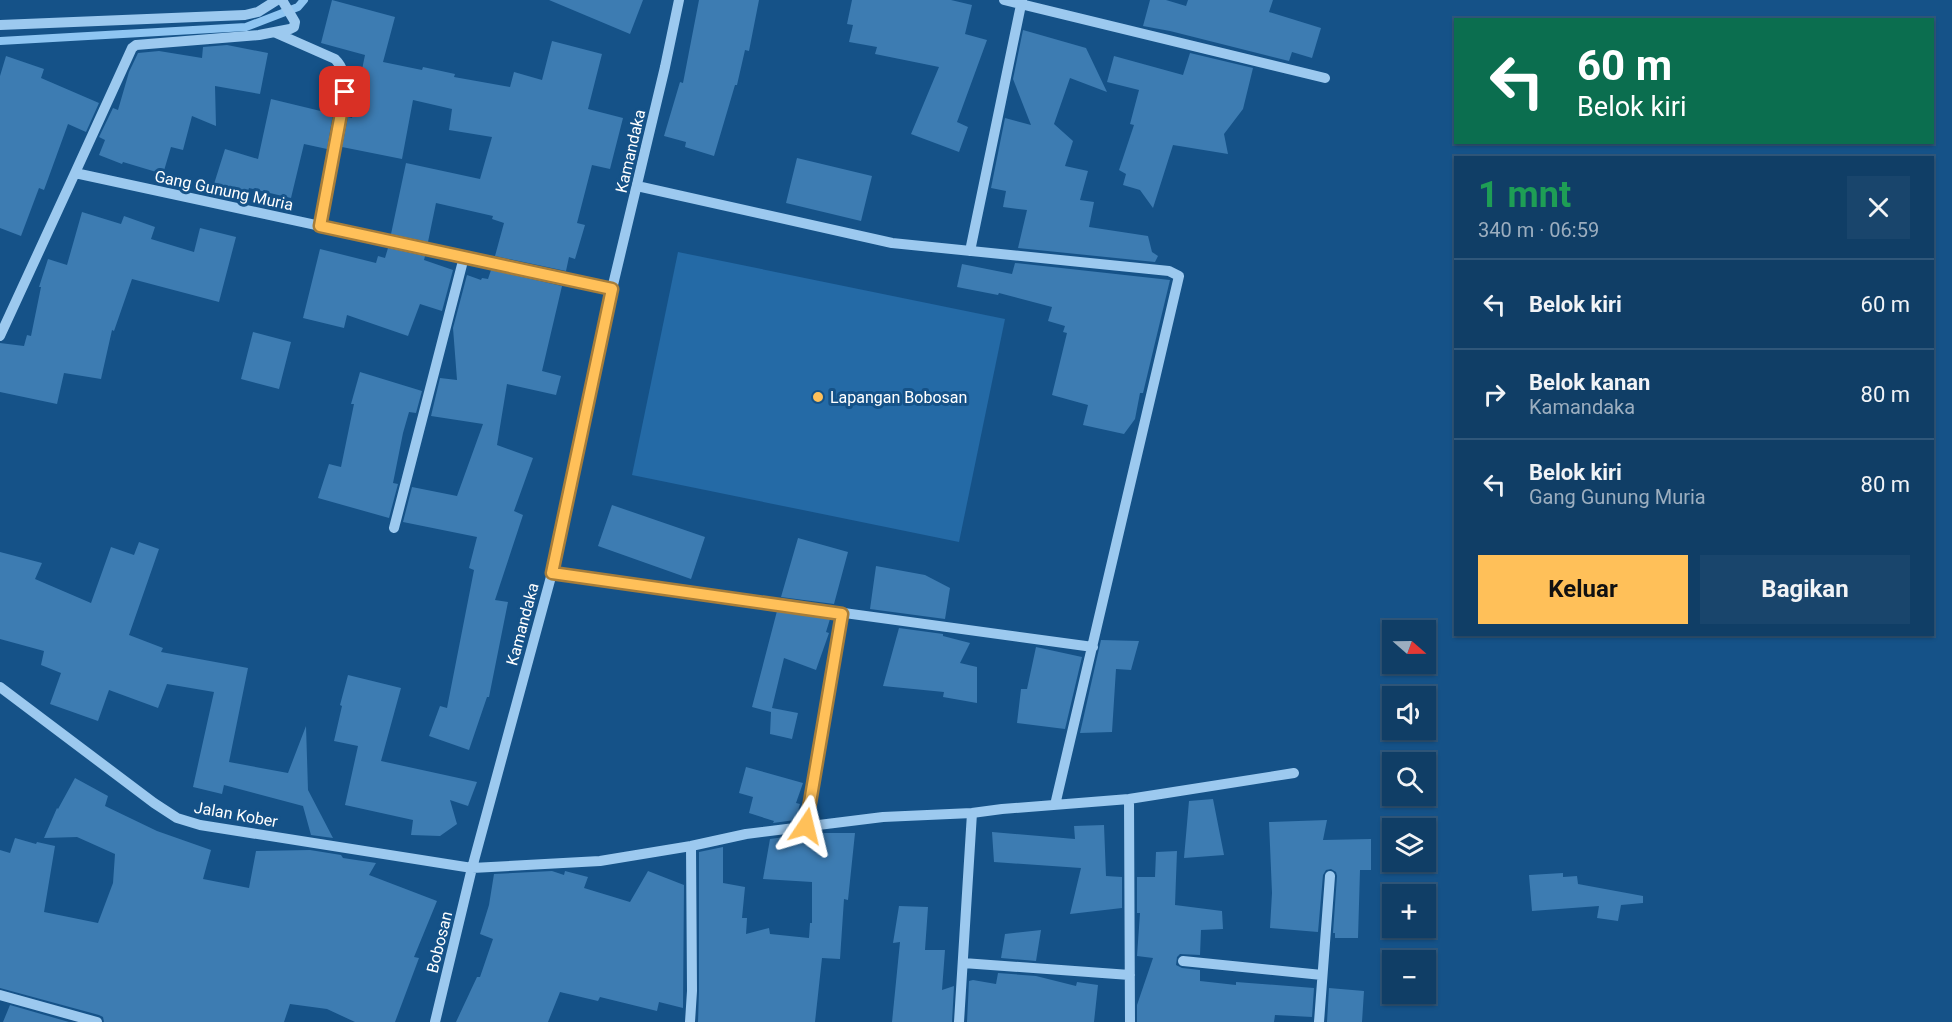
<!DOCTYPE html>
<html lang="id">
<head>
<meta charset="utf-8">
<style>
	:root { --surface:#103e66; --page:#19456c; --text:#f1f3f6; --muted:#9caebf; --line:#30577a; --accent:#ffc059 }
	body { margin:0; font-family:Roboto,sans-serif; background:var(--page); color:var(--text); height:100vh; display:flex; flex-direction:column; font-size:22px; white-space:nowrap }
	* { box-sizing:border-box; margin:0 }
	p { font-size:20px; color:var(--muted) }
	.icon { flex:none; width:33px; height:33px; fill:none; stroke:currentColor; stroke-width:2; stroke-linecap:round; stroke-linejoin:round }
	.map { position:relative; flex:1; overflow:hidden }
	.sheet { position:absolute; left:1454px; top:156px; width:480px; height:480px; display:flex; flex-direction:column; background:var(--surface); border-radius:0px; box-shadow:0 2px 4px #0004,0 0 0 2px var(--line) }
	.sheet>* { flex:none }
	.banner { position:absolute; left:1454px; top:18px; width:480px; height:126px; border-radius:0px; box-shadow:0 2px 4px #0004,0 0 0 2px var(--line); background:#0b6e4f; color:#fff; overflow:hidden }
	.needle { width:39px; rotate:110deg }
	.tools { position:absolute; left:1382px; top:620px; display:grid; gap:12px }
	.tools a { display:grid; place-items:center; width:54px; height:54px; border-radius:0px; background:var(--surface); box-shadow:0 2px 4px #0004,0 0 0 2px var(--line); font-size:30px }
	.pin { position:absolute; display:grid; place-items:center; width:51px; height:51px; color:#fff; margin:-26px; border-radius:12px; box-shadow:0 3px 9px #0006 }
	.me { position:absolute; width:66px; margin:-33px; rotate:10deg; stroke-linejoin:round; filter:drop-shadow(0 0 4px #0008) }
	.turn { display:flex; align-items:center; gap:21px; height:126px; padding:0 24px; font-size:27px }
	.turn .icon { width:78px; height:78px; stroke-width:2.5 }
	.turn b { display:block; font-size:42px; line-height:51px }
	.round { display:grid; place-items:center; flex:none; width:63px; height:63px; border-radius:0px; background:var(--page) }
	.overview { display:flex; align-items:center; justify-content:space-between; height:102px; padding:0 24px }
	h1 { font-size:36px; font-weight:700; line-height:45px; color:#1e9e55 }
	.primary-button { display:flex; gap:12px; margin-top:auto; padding:12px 24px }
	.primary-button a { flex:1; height:69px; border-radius:0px; background:var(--accent); color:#111; font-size:24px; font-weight:700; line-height:69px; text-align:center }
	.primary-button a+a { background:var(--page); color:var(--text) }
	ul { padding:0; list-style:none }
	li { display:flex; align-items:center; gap:18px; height:90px; padding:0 24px; border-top:2px solid var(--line) }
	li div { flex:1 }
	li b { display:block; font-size:22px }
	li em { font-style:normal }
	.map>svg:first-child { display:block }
</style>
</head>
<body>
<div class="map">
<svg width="1952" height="1022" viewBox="0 0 1952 1022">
	<rect width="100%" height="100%" fill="#155288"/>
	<path fill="#246aa6" d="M 678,252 L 1005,319 L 959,542 L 632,475 Z"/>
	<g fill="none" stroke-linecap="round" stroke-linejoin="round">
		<path stroke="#8ec5f2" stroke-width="8" d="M 0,41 L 246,27 L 298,7 L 304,0"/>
	</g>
	<path fill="#3d7cb2" d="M 332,0 L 395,17 L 383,62 L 422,70 L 423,67 L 455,74 L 454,77 L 510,87 L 514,72 L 542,80 L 552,41 L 602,54 L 588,109 L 623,118 L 610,169 L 592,165 L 577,223 L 585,225 L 575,259 L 569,257 L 566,271 L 495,256 L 504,223 L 492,219 L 493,216 L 436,203 L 428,242 L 391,234 L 406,163 L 480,179 L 492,137 L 449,130 L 452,109 L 413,100 L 402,159 L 342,147 L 348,117 L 352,118 L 365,55 L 321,43 Z
		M 549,0 L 643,0 L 630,34 Z
		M 699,0 L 759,0 L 749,51 L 745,50 L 737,85 L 735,85 L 714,156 L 685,147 L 686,142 L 664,136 L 680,82 L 683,83 Z
		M 852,0 L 951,0 L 972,5 L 965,34 L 987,40 L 957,122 L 968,127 L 959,152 L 911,134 L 939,67 L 875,54 L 877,47 L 849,42 L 853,25 L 847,24 Z
		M 1150,0 L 1166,0 L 1186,6 L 1188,0 L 1273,0 L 1269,12 L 1321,28 L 1312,58 L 1292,52 L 1289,61 L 1170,31 L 1143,26 Z
		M 1023,30 L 1086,48 L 1107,92 L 1070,78 L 1054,124 L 1073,141 L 1065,166 L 1088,171 L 1080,200 L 1094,202 L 1089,227 L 1148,236 L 1152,252 L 1158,256 L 1155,262 L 1018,248 L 1027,210 L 1003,207 L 1006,191 L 991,188 L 1005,118 L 1031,125 L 1013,79 Z
		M 227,45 L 268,53 L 260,94 L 215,86 L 216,126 L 192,116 L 183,150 L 171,147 L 163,174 L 123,162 L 122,164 L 99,155 L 105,140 L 99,137 L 113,108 L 118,110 L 129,72 L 138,53 L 159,51 L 202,58 L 203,47 Z
		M 1190,53 L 1253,68 L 1243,109 L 1224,134 L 1228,154 L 1173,145 L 1153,208 L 1140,190 L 1123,185 L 1126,174 L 1119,170 L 1134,125 L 1130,124 L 1139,90 L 1107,82 L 1114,56 L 1183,75 Z
		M 6,56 L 44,69 L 41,78 L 99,103 L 86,132 L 68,124 L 44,190 L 39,188 L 21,236 L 0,228 L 0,76 Z
		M 271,99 L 333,114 L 327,149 L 304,144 L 291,198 L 249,188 L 247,194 L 214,184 L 225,149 L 258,159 Z
		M 797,158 L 872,176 L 861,221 L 786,203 Z
		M 82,212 L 121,224 L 124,216 L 155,227 L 151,239 L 194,252 L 200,228 L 236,237 L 219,302 L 132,279 L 114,331 L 112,330 L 101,379 L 64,373 L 57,404 L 0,392 L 0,343 L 24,346 L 27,335 L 31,336 L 41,287 L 39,287 L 48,259 L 67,265 Z
		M 388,248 L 425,256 L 424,260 L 453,270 L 442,311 L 420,304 L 408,336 L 347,315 L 344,328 L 303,318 L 320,249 L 376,263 L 378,256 L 385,258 Z
		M 1015,263 L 1170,280 L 1143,393 L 1140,393 L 1135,419 L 1124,434 L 1083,425 L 1088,405 L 1052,395 L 1067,333 L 1063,332 L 1065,326 L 1048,321 L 1052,307 L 999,293 L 998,295 L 957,287 L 962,264 L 1012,274 Z
		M 491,270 L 562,286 L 542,371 L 561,376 L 556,395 L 507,384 L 497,445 L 533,458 L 514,511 L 523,515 L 495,600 L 508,602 L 489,697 L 487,697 L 469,750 L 429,736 L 440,706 L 447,708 L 474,570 L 469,568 L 477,537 L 403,522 L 412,487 L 457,496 L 483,424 L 431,416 L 440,378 L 457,380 L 453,328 L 467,275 L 481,280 L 482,278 L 488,279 Z
		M 253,332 L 291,342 L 279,389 L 241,379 Z
		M 360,372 L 422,391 L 416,413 L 409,412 L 403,433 L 393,483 L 398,484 L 389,518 L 318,498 L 329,464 L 341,467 L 354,404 L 351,404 Z
		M 612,505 L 705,537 L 691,579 L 598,546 Z
		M 798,538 L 848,552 L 834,604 L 781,597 Z
		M 139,542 L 159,549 L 129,635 L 163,648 L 161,652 L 248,668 L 229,762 L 288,773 L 306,726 L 308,790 L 333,838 L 311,835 L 303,806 L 224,785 L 222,794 L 193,787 L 214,692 L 167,684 L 158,708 L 109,690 L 98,721 L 50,704 L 61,673 L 41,665 L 44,651 L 0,639 L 0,552 L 42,563 L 35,579 L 91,603 L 111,547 L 134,555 Z
		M 876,566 L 925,575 L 950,588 L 945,619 L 870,609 Z
		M 777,611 L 830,619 L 826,632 L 829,633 L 816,670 L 784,658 L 772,708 L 798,713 L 792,739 L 770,734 L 771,712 L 752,707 Z
		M 899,628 L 943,634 L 943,636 L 970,643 L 960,663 L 977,667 L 977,703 L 943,697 L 944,692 L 883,686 Z
		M 1101,640 L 1139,641 L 1131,670 L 1116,669 L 1112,732 L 1080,733 Z
		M 1036,647 L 1082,657 L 1065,729 L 1017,723 L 1021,689 L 1027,689 Z
		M 348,675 L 401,688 L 381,761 L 477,782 L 468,806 L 450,800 L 457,824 L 440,836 L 411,835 L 413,820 L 345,805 L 358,746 L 334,741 L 342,706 L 340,705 Z
		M 746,767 L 803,783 L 796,803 L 800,804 L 795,820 L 773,823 L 774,821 L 749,813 L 753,797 L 739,793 Z
		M 75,778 L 108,796 L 105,806 L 157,831 L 211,850 L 203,879 L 249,888 L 256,851 L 310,850 L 341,855 L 343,858 L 376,863 L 369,875 L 437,901 L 414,957 L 419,958 L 395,1022 L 355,1022 L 327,1009 L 290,1004 L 284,1022 L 104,1022 L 103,1017 L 99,1015 L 0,988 L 0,850 L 10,853 L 15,838 L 36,844 L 37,842 L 55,846 L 44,912 L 98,923 L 113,883 L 115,854 L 77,837 L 44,838 L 57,808 L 58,809 Z
		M 1213,799 L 1224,855 L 1184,858 L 1189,801 Z
		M 1327,820 L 1323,840 L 1371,839 L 1371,870 L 1360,870 L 1358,938 L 1335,938 L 1335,933 L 1333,933 L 1337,876 L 1336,872 L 1331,869 L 1326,870 L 1323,875 L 1318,932 L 1270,928 L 1272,893 L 1269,822 Z
		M 1104,825 L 1106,876 L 1122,877 L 1122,908 L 1070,914 L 1081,868 L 994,862 L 992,832 L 1075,839 L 1074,826 Z
		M 813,833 L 855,833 L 848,900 L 844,899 L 840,959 L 822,958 L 815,1022 L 698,1022 L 699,991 L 699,852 L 723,847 L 723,883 L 745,887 L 742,918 L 747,918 L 746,934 L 769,928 L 770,934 L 809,938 L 810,923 L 812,923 L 812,882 L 763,879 L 770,839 Z
		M 1177,851 L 1175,905 L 1222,911 L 1223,929 L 1201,930 L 1200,955 L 1180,954 L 1177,957 L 1176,965 L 1182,968 L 1200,970 L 1200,981 L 1236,985 L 1236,982 L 1314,988 L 1312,1017 L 1275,1015 L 1274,1022 L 1137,1022 L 1137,1005 L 1153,958 L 1137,956 L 1140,913 L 1137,913 L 1137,877 L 1155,877 L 1156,852 Z
		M 552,871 L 564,875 L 565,871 L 588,877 L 584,888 L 630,902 L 648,871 L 684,885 L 683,1008 L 659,1002 L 657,1011 L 600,997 L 598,1001 L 560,992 L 548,1022 L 456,1022 L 477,977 L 480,977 L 493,939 L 480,934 L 489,905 L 494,874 Z
		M 1563,873 L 1563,877 L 1577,876 L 1578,884 L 1643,896 L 1643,903 L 1621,905 L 1618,921 L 1597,918 L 1599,906 L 1532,911 L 1529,875 Z
		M 899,906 L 928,907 L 925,950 L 945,950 L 942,990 L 954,986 L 952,1022 L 892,1022 L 900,942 L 893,943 Z
		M 1041,930 L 1036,961 L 1001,958 L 1005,934 Z
		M 998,973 L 1036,976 L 1076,986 L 1077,982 L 1098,985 L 1094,1022 L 967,1022 L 969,981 L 973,980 L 996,984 Z
		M 1329,988 L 1364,991 L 1362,1022 L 1327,1022 Z
		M 10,1005 L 69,1022 L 3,1022 Z"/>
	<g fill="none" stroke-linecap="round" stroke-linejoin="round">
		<path stroke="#9cc9ef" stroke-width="10" d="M 1004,0 L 1325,78
			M 0,25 L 245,15 L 258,12 L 277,0
			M 276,33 L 335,59 C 345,69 344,78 345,92 L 320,226
			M 75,173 L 132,48 L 136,45 L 259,35 L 290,29 L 294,27 L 295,22 L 282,0
			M 637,186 L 892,243 L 1169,271 L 1179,276 L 1055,805
			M 970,251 L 1022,0
			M 0,336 L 75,173 L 612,289
			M 394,528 L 464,257
			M 552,573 L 1093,647
			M 0,687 L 154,803 L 177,818 L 200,825 L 472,868 L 600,861 L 691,846 L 746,834 L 883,817 L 972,813 L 1002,809 L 1129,799 L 1294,773
			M 1129,799 L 1130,1022
			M 806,826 L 842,613
			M 1183,961 L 1322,975
			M 963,963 L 1130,975
			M 0,995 L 97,1022
			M 435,1022 L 472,868 L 552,573 L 612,289 L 665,67 L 679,0
			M 690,1022 L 692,991 L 691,846
			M 959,1022 L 972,813
			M 1319,1022 L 1330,876"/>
	</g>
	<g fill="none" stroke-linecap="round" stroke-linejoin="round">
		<defs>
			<path id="route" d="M 345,92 L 320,226 L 612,289 L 552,573 L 842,614 L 806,826"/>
		</defs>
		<use href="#route" stroke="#a67d3a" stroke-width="15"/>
		<use href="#route" stroke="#ffc059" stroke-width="10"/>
	</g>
	<circle fill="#ffc059" stroke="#155288" stroke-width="2" cx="818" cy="397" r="6"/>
	<g text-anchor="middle" stroke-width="6" stroke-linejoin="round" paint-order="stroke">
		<g font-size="16" fill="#fff" stroke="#155288">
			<text transform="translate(630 151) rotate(-77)" y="6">Kamandaka</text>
			<text transform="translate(224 190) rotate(12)" y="6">Gang Gunung Muria</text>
			<text transform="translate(522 624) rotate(-75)" y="6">Kamandaka</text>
			<text transform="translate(236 814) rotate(10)" y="6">Jalan Kober</text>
			<text transform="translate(439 942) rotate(-76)" y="6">Bobosan</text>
		</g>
		<g font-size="16" fill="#fff" stroke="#155288" text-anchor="start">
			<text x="830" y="403">Lapangan Bobosan</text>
		</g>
	</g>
</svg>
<div class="tools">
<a><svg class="needle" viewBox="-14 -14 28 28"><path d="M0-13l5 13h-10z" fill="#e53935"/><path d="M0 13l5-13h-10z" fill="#9caebf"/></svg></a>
<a><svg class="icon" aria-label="sound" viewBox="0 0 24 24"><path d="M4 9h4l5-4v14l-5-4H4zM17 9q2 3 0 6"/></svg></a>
<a><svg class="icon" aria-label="search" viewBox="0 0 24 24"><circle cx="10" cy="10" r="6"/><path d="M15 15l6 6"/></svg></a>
<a><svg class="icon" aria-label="layers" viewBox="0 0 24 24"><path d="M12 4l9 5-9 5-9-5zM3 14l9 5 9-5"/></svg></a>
<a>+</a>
<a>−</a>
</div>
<div class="pin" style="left:345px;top:92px;background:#d93025"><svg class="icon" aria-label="arrive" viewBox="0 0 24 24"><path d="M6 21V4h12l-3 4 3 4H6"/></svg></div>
<svg class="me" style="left:806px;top:826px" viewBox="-20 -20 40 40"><path d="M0-17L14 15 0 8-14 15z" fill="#ffc059" stroke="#fff" stroke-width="4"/></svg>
<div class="banner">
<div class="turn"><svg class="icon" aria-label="left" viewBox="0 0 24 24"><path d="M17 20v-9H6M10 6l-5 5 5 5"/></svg><div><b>60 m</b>Belok kiri</div></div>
</div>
<section class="sheet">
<div class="overview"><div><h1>1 mnt</h1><p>340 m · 06:59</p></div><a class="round"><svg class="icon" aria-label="close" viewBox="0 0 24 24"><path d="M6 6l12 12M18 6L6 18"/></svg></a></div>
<ul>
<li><svg class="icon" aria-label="left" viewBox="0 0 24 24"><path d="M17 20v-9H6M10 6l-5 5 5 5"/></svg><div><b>Belok kiri</b></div><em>60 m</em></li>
<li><svg class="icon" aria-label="right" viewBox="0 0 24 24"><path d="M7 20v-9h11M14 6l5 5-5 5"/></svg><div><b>Belok kanan</b><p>Kamandaka</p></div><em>80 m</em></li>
<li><svg class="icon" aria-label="left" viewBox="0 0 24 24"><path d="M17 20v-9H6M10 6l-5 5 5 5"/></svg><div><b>Belok kiri</b><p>Gang Gunung Muria</p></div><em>80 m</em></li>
</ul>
<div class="primary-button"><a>Keluar</a><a>Bagikan</a></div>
</section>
</div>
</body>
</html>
